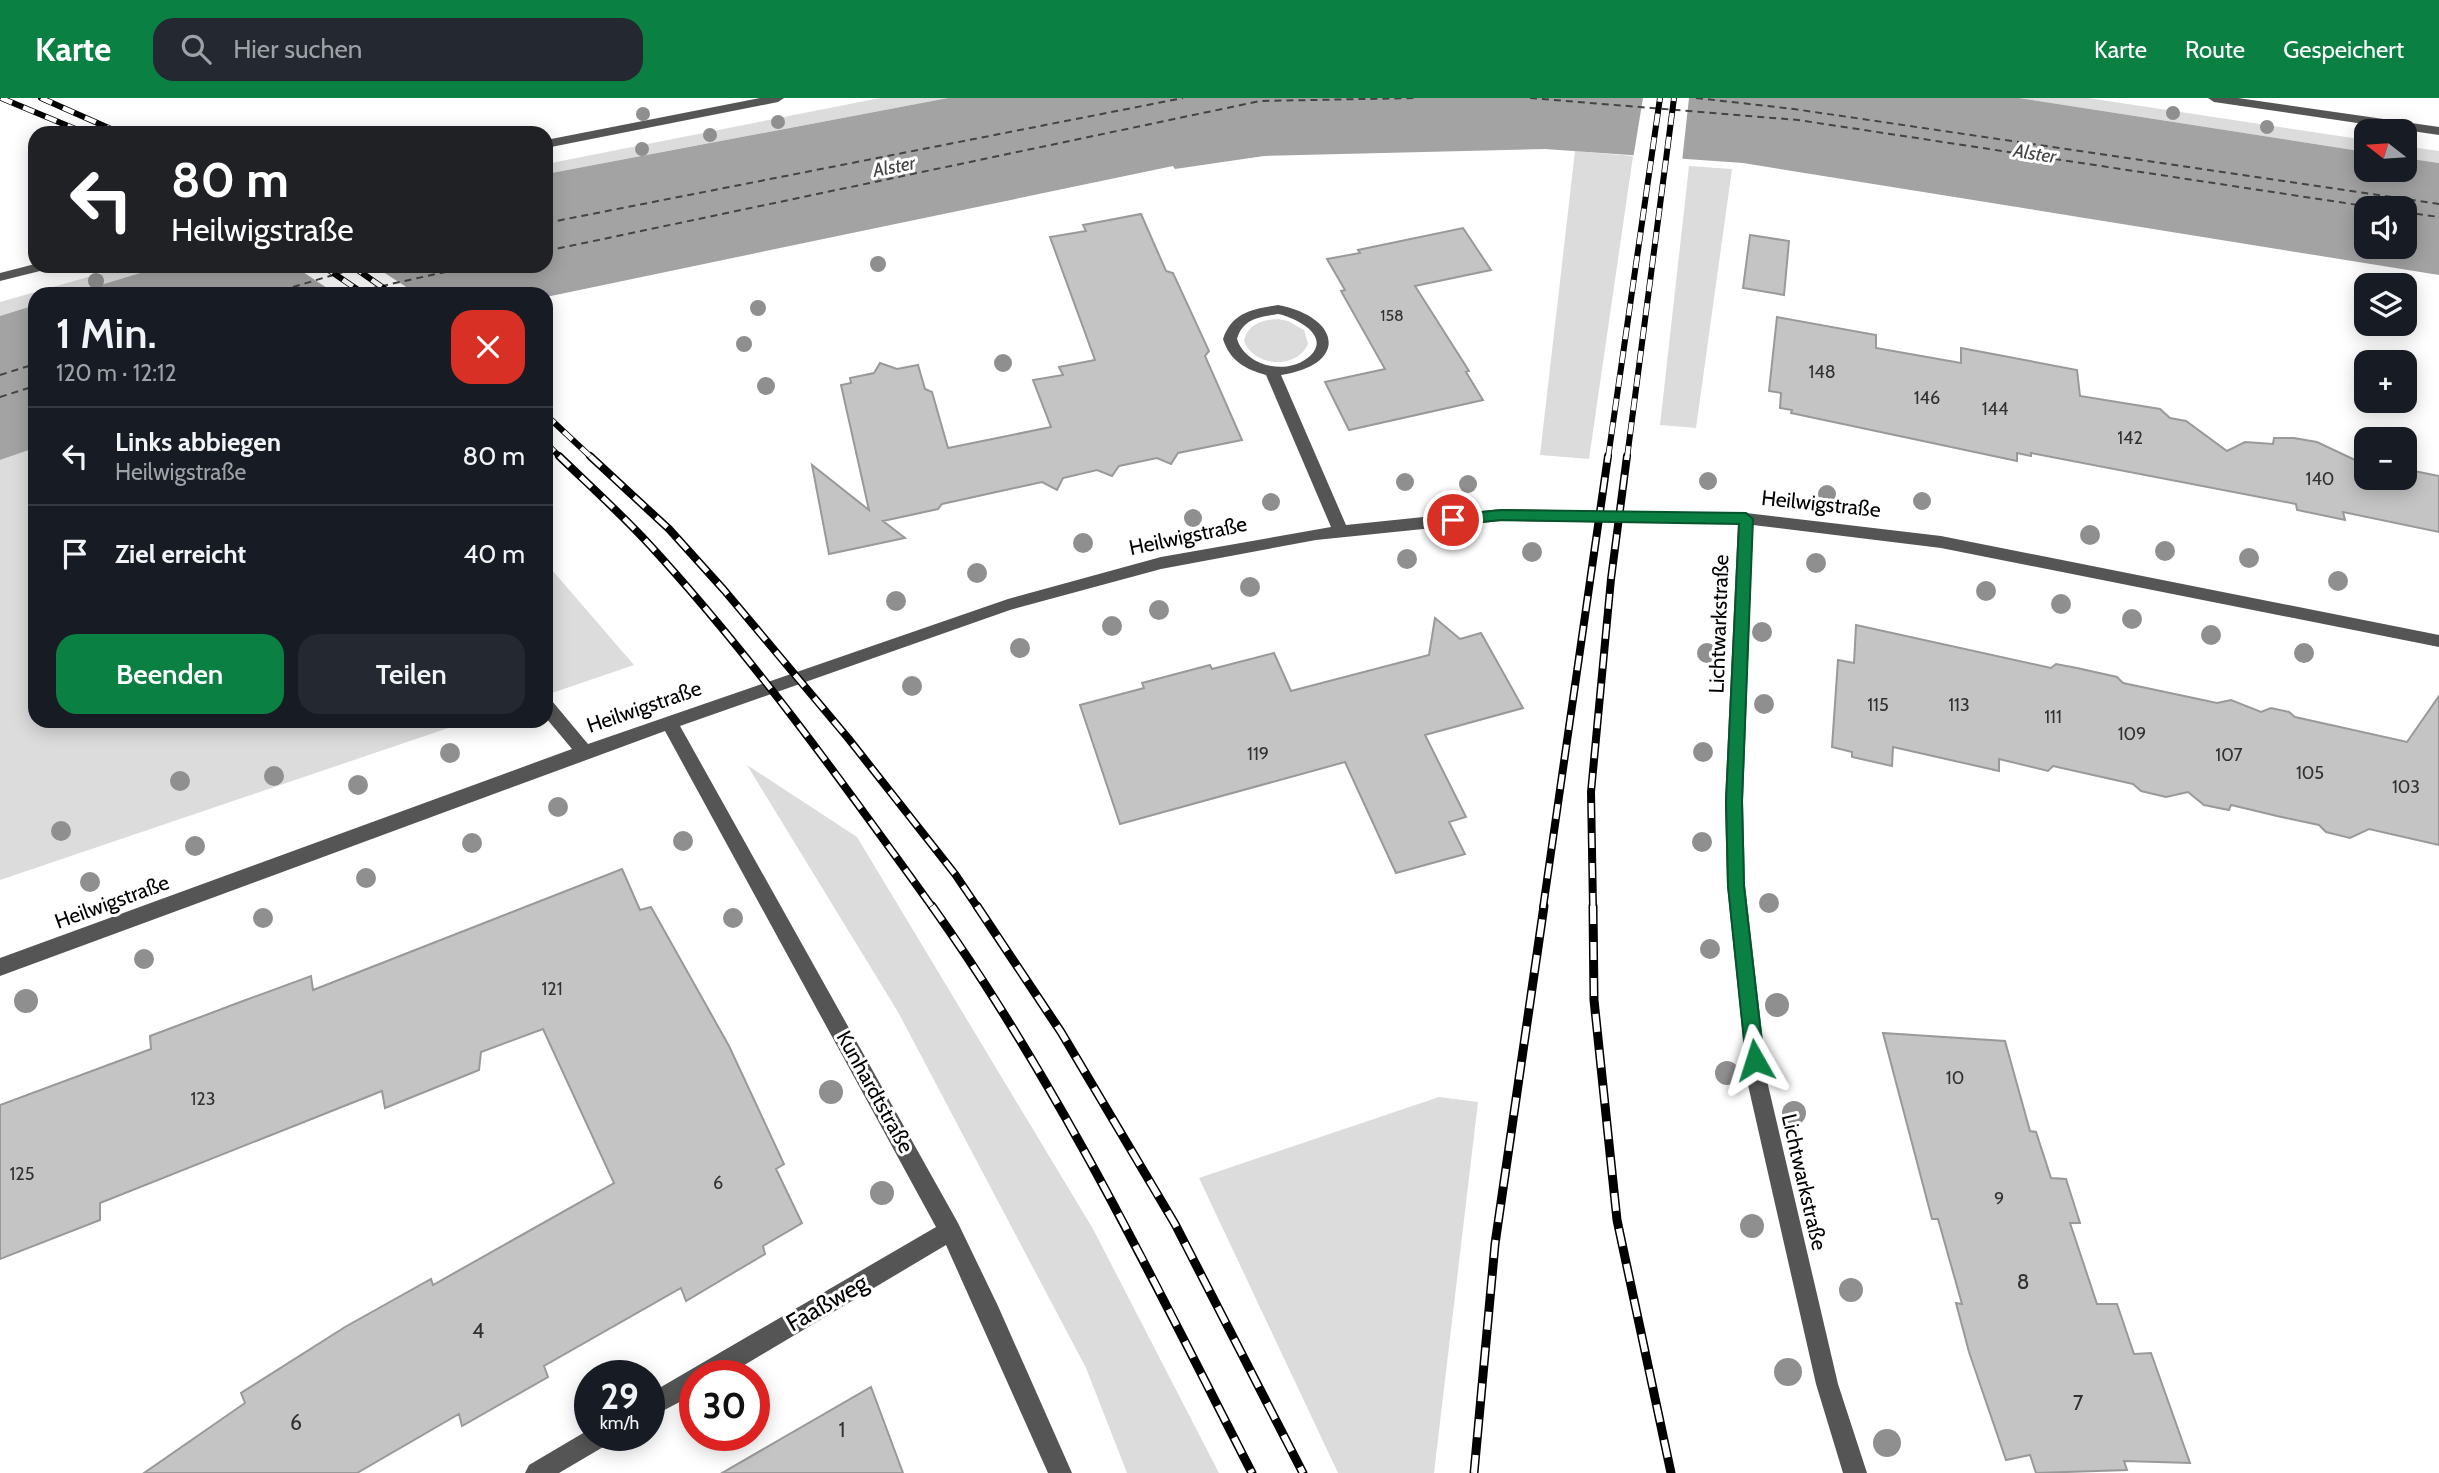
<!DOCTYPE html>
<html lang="de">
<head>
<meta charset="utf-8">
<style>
	:root { --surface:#171b24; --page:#242831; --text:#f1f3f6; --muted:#9ea1a6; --line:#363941; --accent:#0b8043 }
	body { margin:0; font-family:Cabin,sans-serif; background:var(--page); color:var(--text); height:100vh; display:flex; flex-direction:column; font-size:26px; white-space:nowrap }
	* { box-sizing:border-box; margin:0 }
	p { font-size:23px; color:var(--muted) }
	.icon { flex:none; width:38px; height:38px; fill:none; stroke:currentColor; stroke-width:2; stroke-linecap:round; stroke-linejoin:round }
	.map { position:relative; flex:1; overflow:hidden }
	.side { position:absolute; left:28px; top:189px; width:525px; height:441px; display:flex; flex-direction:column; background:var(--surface); border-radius:21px; box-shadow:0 4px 18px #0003 }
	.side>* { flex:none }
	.hud { position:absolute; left:28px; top:28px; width:525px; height:147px; border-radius:21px; box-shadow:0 4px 18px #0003; background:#202124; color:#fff; overflow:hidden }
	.needle { width:46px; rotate:287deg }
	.buttons { position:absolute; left:2354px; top:21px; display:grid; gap:14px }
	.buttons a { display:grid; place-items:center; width:63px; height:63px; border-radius:14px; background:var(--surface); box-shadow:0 4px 18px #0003; font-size:35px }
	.speed { position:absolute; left:574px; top:1262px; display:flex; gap:14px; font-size:35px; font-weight:700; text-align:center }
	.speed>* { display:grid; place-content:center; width:91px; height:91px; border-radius:50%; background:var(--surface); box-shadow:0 4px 18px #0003; line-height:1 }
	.speed small { font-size:18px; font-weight:400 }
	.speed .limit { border:10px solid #d22; background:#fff; color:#111 }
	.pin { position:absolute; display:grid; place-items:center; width:60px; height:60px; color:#fff; margin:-30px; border:4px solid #fff; border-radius:50%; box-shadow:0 2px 7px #0007 }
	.me { position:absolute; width:77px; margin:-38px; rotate:354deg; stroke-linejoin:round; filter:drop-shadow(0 0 5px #0008) }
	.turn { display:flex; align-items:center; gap:24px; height:147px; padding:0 28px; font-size:32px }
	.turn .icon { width:91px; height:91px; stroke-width:2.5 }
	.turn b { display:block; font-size:49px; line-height:60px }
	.round { display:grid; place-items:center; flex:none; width:74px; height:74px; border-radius:21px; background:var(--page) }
	.headline { display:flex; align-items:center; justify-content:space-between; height:119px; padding:0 28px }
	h1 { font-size:42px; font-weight:600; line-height:52px }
	.primary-button { display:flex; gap:14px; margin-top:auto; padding:14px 28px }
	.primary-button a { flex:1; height:80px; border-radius:21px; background:var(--accent); color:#fff; font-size:28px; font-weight:600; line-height:80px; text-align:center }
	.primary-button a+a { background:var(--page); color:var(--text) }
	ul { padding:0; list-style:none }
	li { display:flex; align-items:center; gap:21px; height:98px; padding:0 28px; border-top:2px solid var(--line) }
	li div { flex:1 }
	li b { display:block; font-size:26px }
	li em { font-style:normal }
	header { display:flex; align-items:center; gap:42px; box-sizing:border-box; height:98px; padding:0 35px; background:var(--accent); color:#fff }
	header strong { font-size:33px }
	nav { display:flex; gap:38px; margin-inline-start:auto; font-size:24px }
	.search { width:490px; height:63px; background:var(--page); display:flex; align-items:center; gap:18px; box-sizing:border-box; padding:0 24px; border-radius:21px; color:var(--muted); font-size:26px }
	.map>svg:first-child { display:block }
</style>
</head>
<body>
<header>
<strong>Karte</strong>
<div class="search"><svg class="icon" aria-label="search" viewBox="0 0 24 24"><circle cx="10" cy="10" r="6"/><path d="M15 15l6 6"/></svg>Hier suchen</div>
<nav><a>Karte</a><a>Route</a><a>Gespeichert</a></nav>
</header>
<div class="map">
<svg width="2439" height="1375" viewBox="0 0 2439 1375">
	<rect width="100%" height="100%" fill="#fff"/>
	<path fill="#dcdcdc" d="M 880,0 L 948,0 L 546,76 L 546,66 Z
		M 2019,0 L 2088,0 L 2366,42 L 2366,54 Z
		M 2404,48 L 2439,53 L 2439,65 L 2405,60 Z
		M 1575,53 L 1633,58 L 1589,361 L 1540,357 Z
		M 1689,68 L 1732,71 L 1696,330 L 1660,327 Z
		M 127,168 L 163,168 L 71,196 L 35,196 L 35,207 L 0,218 L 0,204 Z
		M 1278,221 L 1288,223 L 1304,232 L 1308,246 C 1297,272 1253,269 1244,243 C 1248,226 1262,222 1278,221 Z
		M 35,350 L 35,623 L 469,623 L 0,782 L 0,362 Z
		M 546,465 L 634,567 L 546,597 Z
		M 747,667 L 857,739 L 1093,1131 L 1219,1375 L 1127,1375 L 1086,1270 L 898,914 Z
		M 1439,999 L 1478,1004 L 1434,1375 L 1338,1375 L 1199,1080 Z"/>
	<path fill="#a3a3a3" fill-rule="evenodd" d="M 948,0 L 2019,0 L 2366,54 L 2366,72 L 2404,72 L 2405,60 L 2439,65 L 2439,177 L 1743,65 L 1545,51 L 1264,58 L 1175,71 L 1173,68 L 546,199 L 546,196 L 71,196 L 163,168 L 546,168 L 546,76 ZM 2366,110 L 2404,110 L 2404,149 L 2366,149 Z
		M 35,207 L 35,350 L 0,362 L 0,218 Z"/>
	<path fill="#fff" d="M 1643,0 L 1689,0 L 1682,64 L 1633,61 Z
		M 294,168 L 374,168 L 417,196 L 336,196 Z"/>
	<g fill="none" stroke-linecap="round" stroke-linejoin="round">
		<path stroke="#444" stroke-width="2" stroke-dasharray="7 5" stroke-linecap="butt" d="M 1530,0 L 1798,22 L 2378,110
			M 1696,0 L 1794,11 L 2439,106
			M 2404,114 L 2439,119
			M 546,125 L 1183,0
			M 546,153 L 1260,3 L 1417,0
			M 270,196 L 363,168
			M 346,196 L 472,168
			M 0,277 L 35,266
			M 0,299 L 35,288"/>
	</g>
	<path fill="#c4c4c4" stroke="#999" stroke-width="2" d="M 1141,116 L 1166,173 L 1173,175 L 1209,253 L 1205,258 L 1242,342 L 1178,355 L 1171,366 L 1157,360 L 1119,368 L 1112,378 L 1097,372 L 1063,380 L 1057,392 L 1042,384 L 942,406 L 938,411 L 883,423 L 905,440 L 829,456 L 812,367 L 869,412 L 841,287 L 851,285 L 850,280 L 874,275 L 880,265 L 897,271 L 918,267 L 925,291 L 932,294 L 948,350 L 1051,329 L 1033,282 L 1063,277 L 1059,269 L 1095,262 L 1050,139 L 1086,133 L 1083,127 Z
		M 1463,130 L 1491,172 L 1415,188 L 1469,273 L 1466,274 L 1483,302 L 1349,332 L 1325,284 L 1385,271 L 1341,193 L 1345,192 L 1327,161 L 1360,155 L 1358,152 Z
		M 1750,137 L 1789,143 L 1784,197 L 1743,190 Z
		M 1777,219 L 1876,237 L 1876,250 L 1961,265 L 1961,250 L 2077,272 L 2080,298 L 2160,311 L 2170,320 L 2186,323 L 2227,353 L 2245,344 L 2273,346 L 2274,340 L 2294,340 L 2317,344 L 2355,362 L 2366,364 L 2366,380 L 2404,380 L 2404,371 L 2439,378 L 2439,434 L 2343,414 L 2345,422 L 2297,412 L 2296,406 L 2031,355 L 2031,358 L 2017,355 L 2017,363 L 1791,315 L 1792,312 L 1780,310 L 1781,295 L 1769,293 Z
		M 1435,520 L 1460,541 L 1481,535 L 1523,610 L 1425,637 L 1466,719 L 1449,724 L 1465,756 L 1396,775 L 1345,664 L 1120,726 L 1080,607 L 1144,590 L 1142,585 L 1210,567 L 1212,571 L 1274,555 L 1291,593 L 1429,557 Z
		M 1856,527 L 2051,570 L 2056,566 L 2077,570 L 2117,579 L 2123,585 L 2217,605 L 2231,602 L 2261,614 L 2271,610 L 2289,614 L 2295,619 L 2407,644 L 2439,598 L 2439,747 L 2369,731 L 2350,740 L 2326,734 L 2319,727 L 2277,718 L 2231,707 L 2229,712 L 2204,707 L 2188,694 L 2166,699 L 2141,693 L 2133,686 L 2053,668 L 2048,673 L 1999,661 L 1999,673 L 1893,649 L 1892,668 L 1852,659 L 1852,654 L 1832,649 L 1838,562 L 1854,565 Z
		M 622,771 L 640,812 L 651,809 L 729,948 L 784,1066 L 776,1071 L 802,1125 L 763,1148 L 765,1156 L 686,1203 L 681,1190 L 544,1268 L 548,1279 L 462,1328 L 459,1316 L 357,1375 L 144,1375 L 245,1305 L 241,1295 L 345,1229 L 431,1181 L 433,1187 L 614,1085 L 543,931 L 481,954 L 479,972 L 385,1010 L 382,993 L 100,1105 L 100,1122 L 0,1161 L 0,1007 L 151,951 L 150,938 L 243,903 L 311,878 L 313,892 Z
		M 1883,935 L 2005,943 L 2030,1033 L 2036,1034 L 2051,1080 L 2066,1081 L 2080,1125 L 2070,1125 L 2097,1206 L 2117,1206 L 2134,1256 L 2151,1255 L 2190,1365 L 2124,1363 L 2127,1372 L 2036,1375 L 2030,1357 L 2006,1362 L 1969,1254 L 1956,1205 L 1962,1206 L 1938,1121 L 1932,1121 Z
		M 871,1289 L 903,1375 L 722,1375 Z"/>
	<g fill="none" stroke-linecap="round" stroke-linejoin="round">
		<path fill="#555" fill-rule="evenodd" d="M 760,0 L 784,0 L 778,4 L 546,50 L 546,42 Z
			M 2208,0 L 2238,0 L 2439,29 L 2439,37 L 2214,4 Z
			M 35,166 L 50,168 L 48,171 L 0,183 L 0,175 Z
			M 1278,207 C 1341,219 1349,267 1281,277 L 1346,427 L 1501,411 L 1746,415 L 1941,438 L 2439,537 L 2439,549 L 1941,450 L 1753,427 L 1743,703 L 1745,787 L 1768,987 L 1838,1286 L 1867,1375 L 1843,1375 L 1816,1286 L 1748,987 L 1727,787 L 1725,703 L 1738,426 L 1501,423 L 1316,442 L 1161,471 L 1010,512 L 680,628 L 958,1125 L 998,1208 L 1072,1375 L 1048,1375 L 946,1147 L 726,1278 L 695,1278 L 695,1296 L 649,1320 L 649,1296 L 936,1129 L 665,633 L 0,878 L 0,860 L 572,651 L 546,620 L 546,601 L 552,603 L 588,646 L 1008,501 L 1161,459 L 1331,429 L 1266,277 C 1245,271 1230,263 1223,241 C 1232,214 1253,211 1278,207 ZM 1278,216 C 1294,219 1332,237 1310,258 C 1288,278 1246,269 1237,241 C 1243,220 1260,219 1278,216 Z
			M 590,1331 L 590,1337 L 613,1337 L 610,1345 L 559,1375 L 525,1375 L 529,1367 Z"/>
		<defs>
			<path id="rail-far2" d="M 1,0 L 85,35
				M 41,0 L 120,35
				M 323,168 L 364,196
				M 352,168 L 392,196
				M 546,317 L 592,360
				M 546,345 L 561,360
				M 1608,360 L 1660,0
				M 1627,360 L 1674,0"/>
			<path id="rail-far1" d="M 559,358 C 588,386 619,414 647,444 C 752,558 843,685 933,810
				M 590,358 L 669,431 L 724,492 L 848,640 L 955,776 L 978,810
				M 1543,810 L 1608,358
				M 1593,810 L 1591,694 L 1611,481 L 1627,358"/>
			<path id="rail" d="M 932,808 C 1058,985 1153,1182 1252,1375
				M 977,808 L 1061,934 L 1175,1126 L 1303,1375
				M 1593,808 L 1594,902 L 1617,1122 L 1671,1375
				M 1474,1375 L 1495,1146 L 1544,808"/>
		</defs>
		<use href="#rail-far2" stroke="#000" stroke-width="6"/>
		<use href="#rail-far1" stroke="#000" stroke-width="8"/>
		<use href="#rail" stroke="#000" stroke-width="9"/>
		<use href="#rail-far2" stroke="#fff" stroke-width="4.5" stroke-dasharray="12" stroke-linecap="butt"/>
		<use href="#rail-far1" stroke="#fff" stroke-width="5" stroke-dasharray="15" stroke-linecap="butt"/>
		<use href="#rail" stroke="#fff" stroke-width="6" stroke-dasharray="18" stroke-linecap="butt"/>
	</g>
	<g fill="#8f8f8f">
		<circle cx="2173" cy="15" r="7"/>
		<circle cx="643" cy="16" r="7"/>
		<circle cx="778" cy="24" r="7"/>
		<circle cx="2267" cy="29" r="7"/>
		<circle cx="710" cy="37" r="7"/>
		<circle cx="642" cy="51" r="7"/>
		<circle cx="878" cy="166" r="8"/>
		<circle cx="96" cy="183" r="8"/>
		<circle cx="758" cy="210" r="8"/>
		<circle cx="744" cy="246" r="8"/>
		<circle cx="1003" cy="265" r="9"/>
		<circle cx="766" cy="288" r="9"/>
		<circle cx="1708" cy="383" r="9"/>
		<circle cx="1405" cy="384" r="9"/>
		<circle cx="1468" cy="386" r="9"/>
		<circle cx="1827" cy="396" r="9"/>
		<circle cx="1922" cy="403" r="9"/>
		<circle cx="1271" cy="404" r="9"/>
		<circle cx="1193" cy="420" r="9"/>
		<circle cx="2090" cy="437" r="10"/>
		<circle cx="1083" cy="445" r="10"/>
		<circle cx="2165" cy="453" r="10"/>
		<circle cx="1532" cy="454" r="10"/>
		<circle cx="2249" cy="460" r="10"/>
		<circle cx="1407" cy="461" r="10"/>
		<circle cx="1816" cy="465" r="10"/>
		<circle cx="977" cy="475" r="10"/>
		<circle cx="2338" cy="483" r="10"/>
		<circle cx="1250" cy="489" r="10"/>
		<circle cx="1986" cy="493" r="10"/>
		<circle cx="896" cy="503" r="10"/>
		<circle cx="2061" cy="506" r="10"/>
		<circle cx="1159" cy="512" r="10"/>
		<circle cx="2132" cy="521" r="10"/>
		<circle cx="1112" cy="528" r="10"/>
		<circle cx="1762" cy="534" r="10"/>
		<circle cx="2211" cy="537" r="10"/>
		<circle cx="1020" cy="550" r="10"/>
		<circle cx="1707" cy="555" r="10"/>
		<circle cx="2304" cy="555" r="10"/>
		<circle cx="912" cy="588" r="10"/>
		<circle cx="1764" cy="606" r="10"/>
		<circle cx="1703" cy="654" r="10"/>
		<circle cx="450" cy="655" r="10"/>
		<circle cx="274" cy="678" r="10"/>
		<circle cx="180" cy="683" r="10"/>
		<circle cx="358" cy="687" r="10"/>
		<circle cx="558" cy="709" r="10"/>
		<circle cx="61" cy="733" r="10"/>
		<circle cx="683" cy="743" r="10"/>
		<circle cx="1702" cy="744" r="10"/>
		<circle cx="472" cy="745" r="10"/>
		<circle cx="195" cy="748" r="10"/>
		<circle cx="366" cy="780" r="10"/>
		<circle cx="90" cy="784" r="10"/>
		<circle cx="1769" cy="805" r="10"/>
		<circle cx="263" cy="820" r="10"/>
		<circle cx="733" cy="820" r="10"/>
		<circle cx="1710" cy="851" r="10"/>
		<circle cx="144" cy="861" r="10"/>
		<circle cx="26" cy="903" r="12"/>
		<circle cx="1777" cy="907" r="12"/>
		<circle cx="1727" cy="975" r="12"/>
		<circle cx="831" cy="994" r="12"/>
		<circle cx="1794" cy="1015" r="12"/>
		<circle cx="882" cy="1095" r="12"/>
		<circle cx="1752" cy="1128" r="12"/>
		<circle cx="1851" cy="1192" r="12"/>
		<circle cx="1788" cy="1274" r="14"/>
		<circle cx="1887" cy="1345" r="14"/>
	</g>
	<path fill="#0b8043" stroke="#07532c" stroke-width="2" d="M 1501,412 L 1746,415 L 1753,421 L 1742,703 L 1744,788 L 1764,962 L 1761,968 L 1755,971 L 1749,968 L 1746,962 L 1728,788 L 1726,703 L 1739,426 L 1501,422 L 1453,427 L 1446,422 L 1453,417 Z"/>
	<g text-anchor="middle" stroke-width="6" stroke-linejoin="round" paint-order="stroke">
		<g font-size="16" fill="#313131">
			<text x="1392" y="223">158</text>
		</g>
		<g font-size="18" fill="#313131">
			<text x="1822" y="280">148</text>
			<text x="1927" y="306">146</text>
			<text x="1995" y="317">144</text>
			<text x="2130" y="346">142</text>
			<text x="2320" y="387">140</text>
			<text x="1878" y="613">115</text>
			<text x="1959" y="613">113</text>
			<text x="2053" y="625">111</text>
			<text x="2132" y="642">109</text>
			<text x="1258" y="662">119</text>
			<text x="2229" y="663">107</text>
			<text x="2310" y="681">105</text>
			<text x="2406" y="695">103</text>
			<text x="552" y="897">121</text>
			<text x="1955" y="986">10</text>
			<text x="203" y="1007">123</text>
			<text x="22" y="1082">125</text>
			<text x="718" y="1091">6</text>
			<text x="1999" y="1107">9</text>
		</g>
		<g font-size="19" font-style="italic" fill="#444" stroke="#fff">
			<text transform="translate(2035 55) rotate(9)" y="7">Alster</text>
			<text transform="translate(894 68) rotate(-11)" y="7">Alster</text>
		</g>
		<g font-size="21" fill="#000" stroke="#fff">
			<text transform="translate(1821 406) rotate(6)" y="7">Heilwigstraße</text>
			<text transform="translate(1188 438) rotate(-12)" y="7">Heilwigstraße</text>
			<text transform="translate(1719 526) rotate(-88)" y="7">Lichtwarkstraße</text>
			<text transform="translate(644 609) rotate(-19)" y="7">Heilwigstraße</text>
			<text transform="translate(112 804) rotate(-20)" y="7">Heilwigstraße</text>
			<text transform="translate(875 994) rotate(61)" y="7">Kunhardtstraße</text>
			<text transform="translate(1804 1084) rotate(77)" y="7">Lichtwarkstraße</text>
		</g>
		<g font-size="21" fill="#313131">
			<text x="2023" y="1191">8</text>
			<text x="478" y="1240">4</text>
			<text x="2078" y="1312">7</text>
			<text x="296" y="1332">6</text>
			<text x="842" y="1339">1</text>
		</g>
		<g font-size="24" fill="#000" stroke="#fff">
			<text transform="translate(827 1205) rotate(-30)" y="8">Faaßweg</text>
		</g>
	</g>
</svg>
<div class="buttons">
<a><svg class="needle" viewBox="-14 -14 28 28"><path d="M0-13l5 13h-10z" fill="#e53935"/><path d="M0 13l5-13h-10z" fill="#9ea1a6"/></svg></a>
<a><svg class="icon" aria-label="sound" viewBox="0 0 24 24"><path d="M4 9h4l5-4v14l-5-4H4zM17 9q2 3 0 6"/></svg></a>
<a><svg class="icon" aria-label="layers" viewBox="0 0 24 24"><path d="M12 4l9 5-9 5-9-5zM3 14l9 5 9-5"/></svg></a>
<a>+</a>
<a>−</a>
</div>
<div class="speed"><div>29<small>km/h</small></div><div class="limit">30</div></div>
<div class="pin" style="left:1453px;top:422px;background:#d93025"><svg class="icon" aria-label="arrive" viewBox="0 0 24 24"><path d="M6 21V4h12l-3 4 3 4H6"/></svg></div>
<svg class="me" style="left:1755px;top:962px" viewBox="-20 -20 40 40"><path d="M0-17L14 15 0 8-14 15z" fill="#0b8043" stroke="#fff" stroke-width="4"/></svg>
<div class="hud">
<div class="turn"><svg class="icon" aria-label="left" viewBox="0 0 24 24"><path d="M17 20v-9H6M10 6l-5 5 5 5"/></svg><div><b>80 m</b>Heilwigstraße</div></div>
</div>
<section class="side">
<div class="headline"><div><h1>1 Min.</h1><p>120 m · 12:12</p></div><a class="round" style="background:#d93025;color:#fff"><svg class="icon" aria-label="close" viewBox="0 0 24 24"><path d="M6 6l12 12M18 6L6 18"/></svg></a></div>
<ul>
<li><svg class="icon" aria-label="left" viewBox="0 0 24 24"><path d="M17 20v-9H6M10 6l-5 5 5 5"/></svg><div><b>Links abbiegen</b><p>Heilwigstraße</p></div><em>80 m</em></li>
<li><svg class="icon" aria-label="arrive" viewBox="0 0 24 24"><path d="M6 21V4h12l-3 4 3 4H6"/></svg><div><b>Ziel erreicht</b></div><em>40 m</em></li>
</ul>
<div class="primary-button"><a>Beenden</a><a>Teilen</a></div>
</section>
</div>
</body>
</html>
